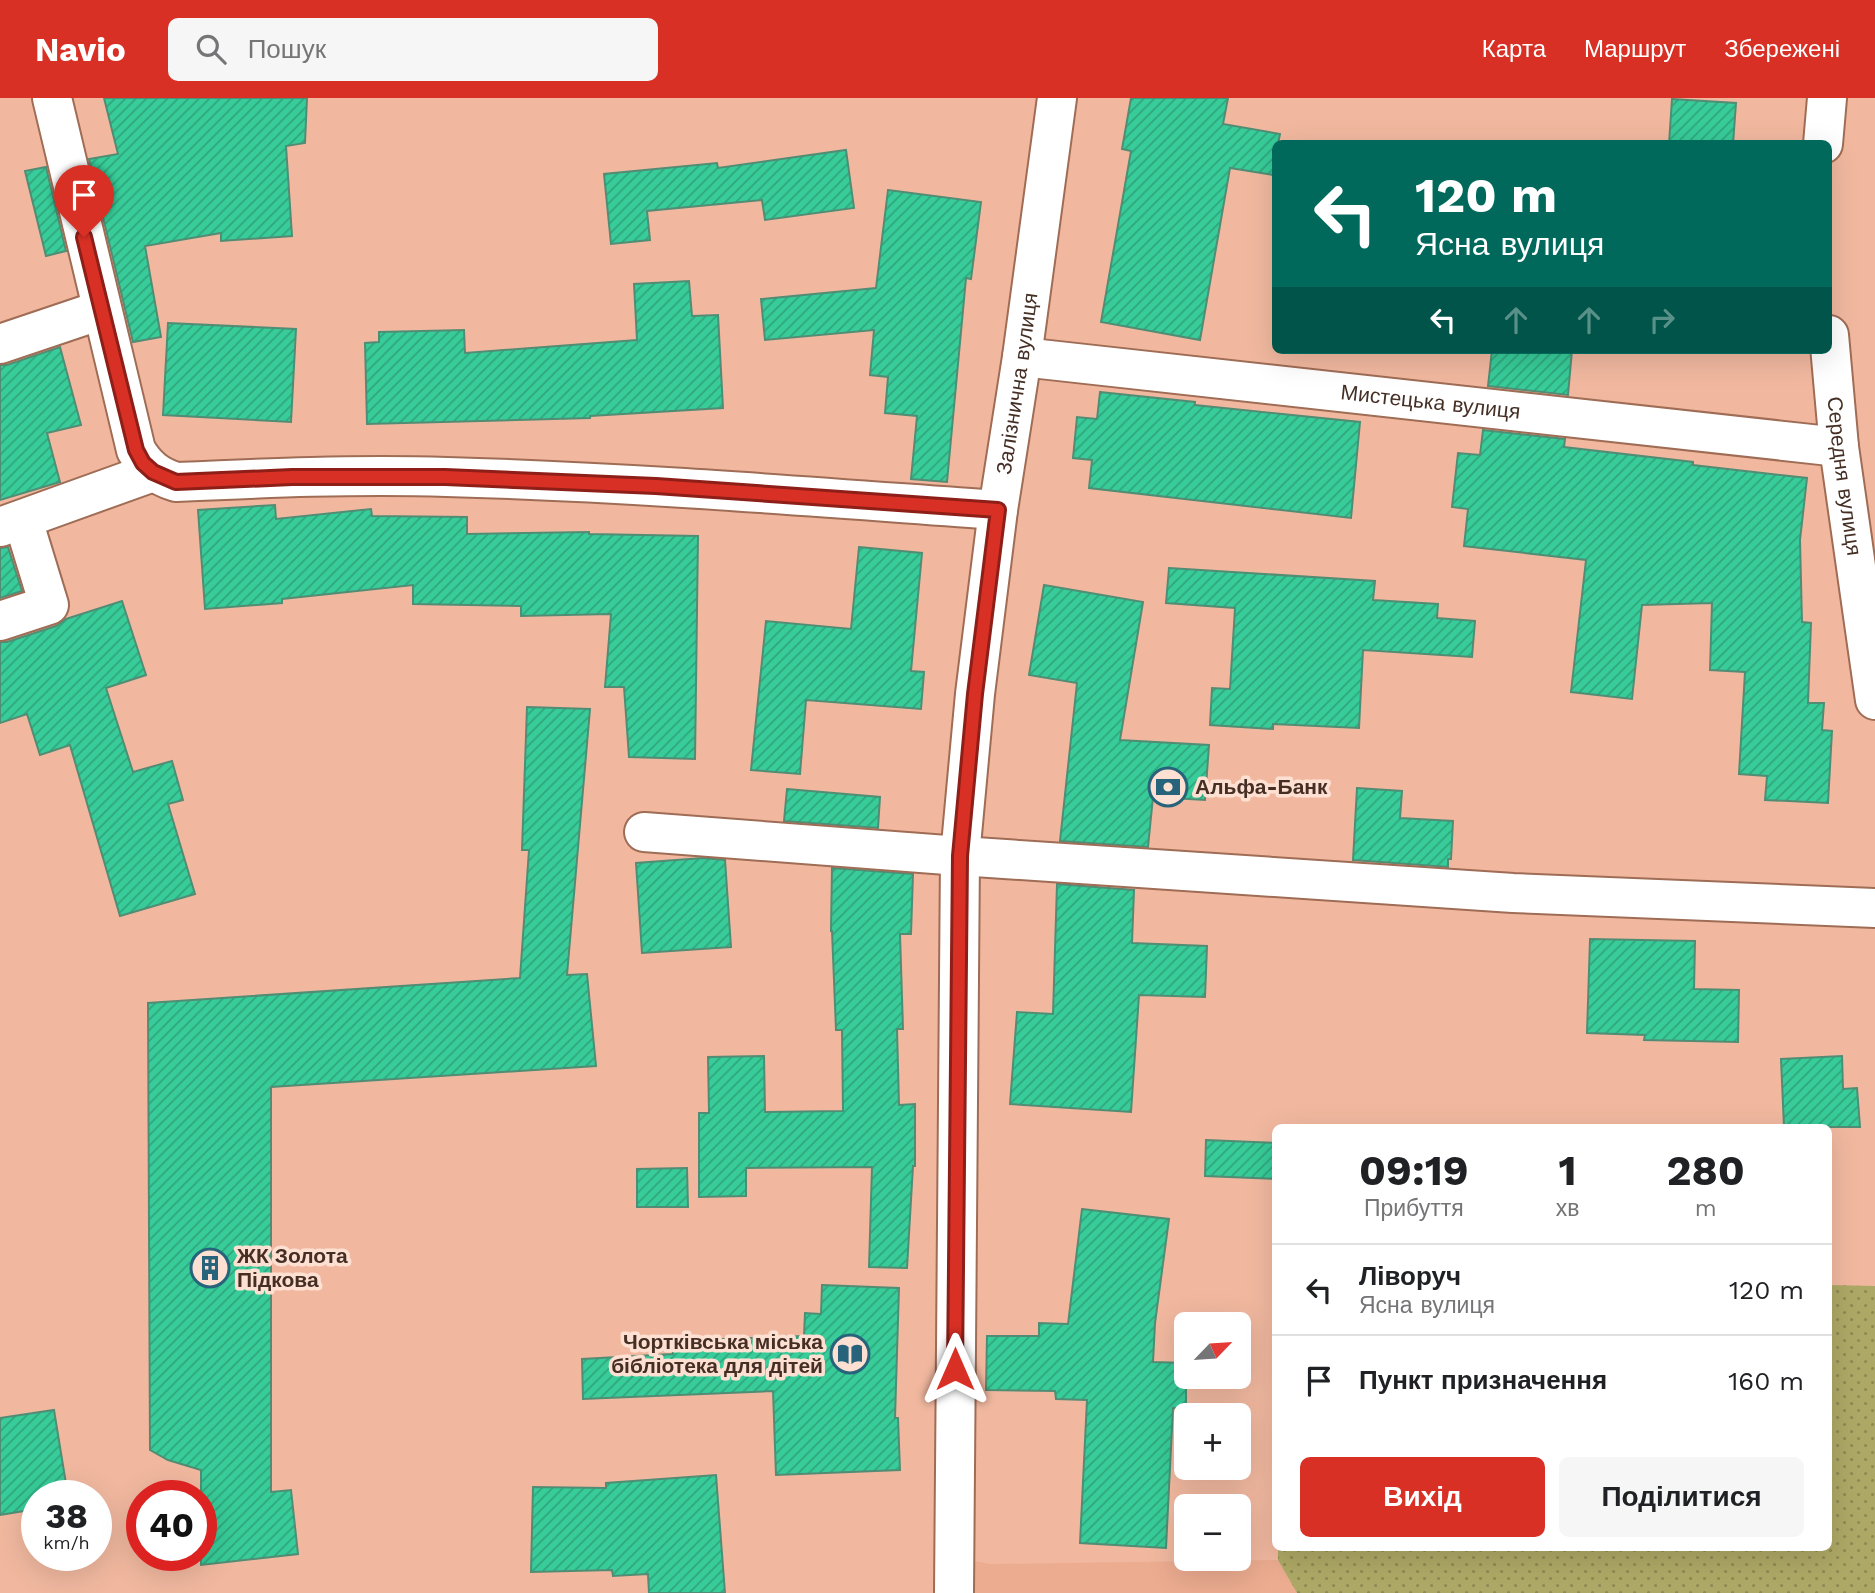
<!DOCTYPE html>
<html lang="uk">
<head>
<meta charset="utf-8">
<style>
	:root { --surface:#fff; --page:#f6f6f6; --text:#202124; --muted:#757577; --line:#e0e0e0; --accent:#d93025 }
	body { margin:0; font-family:"Work Sans",sans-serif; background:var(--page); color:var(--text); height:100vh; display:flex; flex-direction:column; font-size:26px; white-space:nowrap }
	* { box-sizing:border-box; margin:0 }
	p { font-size:23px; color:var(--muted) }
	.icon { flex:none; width:38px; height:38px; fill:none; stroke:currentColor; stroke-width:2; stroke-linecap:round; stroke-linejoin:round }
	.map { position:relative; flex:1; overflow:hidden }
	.details { position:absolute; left:1272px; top:1026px; width:560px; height:427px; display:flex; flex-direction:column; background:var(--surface); border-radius:10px; box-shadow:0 7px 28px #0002 }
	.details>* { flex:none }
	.banner { position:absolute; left:1272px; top:42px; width:560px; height:214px; border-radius:10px; box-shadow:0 7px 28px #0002; background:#00695c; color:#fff; overflow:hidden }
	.needle { width:46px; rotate:65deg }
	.buttons { position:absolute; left:1174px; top:1214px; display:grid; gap:14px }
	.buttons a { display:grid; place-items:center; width:77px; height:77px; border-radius:10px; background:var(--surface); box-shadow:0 7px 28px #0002; font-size:35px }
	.speed { position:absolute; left:21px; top:1382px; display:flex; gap:14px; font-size:35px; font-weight:700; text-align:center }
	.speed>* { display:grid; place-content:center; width:91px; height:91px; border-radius:50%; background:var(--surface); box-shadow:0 7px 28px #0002; line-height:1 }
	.speed small { font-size:18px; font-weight:400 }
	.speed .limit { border:10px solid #d22; background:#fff; color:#111 }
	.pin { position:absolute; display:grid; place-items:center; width:60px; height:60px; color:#fff; margin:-72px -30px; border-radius:50% 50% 50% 0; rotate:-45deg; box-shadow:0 0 7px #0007 }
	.pin .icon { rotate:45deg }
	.me { position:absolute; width:77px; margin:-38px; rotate:0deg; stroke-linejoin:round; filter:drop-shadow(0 0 5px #0008) }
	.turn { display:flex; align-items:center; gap:24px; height:147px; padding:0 28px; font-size:32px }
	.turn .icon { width:91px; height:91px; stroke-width:2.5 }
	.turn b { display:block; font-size:49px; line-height:60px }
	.lanes { display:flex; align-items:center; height:66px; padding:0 28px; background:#0003; justify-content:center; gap:35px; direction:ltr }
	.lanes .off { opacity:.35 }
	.eta { display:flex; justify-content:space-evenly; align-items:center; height:119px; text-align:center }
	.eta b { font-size:42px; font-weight:700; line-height:49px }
	.cta { display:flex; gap:14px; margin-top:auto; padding:14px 28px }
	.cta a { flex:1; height:80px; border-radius:10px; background:var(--accent); color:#fff; font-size:28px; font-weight:700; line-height:80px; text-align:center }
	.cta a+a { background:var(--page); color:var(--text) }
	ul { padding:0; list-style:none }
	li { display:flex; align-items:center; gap:21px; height:91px; padding:0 28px; border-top:2px solid var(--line) }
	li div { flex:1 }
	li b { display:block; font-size:26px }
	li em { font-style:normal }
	header { display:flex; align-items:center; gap:42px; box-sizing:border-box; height:98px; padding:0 35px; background:var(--accent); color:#fff }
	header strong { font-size:33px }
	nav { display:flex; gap:38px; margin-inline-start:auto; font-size:24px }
	.search { width:490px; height:63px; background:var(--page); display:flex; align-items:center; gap:18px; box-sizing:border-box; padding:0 24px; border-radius:10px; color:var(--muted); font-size:26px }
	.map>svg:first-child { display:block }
</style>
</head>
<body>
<header>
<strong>Navio</strong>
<div class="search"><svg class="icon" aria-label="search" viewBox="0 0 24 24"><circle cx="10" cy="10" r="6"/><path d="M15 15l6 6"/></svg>Пошук</div>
<nav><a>Карта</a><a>Маршрут</a><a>Збережені</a></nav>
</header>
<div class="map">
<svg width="1875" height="1495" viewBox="0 0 1875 1495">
	<defs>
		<pattern id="grass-dots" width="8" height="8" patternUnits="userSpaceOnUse" patternTransform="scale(1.75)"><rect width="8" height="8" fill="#ada865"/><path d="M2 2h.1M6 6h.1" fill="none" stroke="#8f8953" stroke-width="1.8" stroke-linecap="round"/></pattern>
		<pattern id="building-hatch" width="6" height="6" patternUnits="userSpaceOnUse" patternTransform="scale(1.75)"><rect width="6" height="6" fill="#37cc99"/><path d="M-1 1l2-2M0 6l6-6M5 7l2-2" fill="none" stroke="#30a67d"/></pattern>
	</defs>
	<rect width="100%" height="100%" fill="#f1b89f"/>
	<path fill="#ecac90" d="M 1278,1462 L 1297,1495 L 974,1495 L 974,1463 L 990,1466 Z"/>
	<path fill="url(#grass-dots)" d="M 1829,1187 L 1875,1188 L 1875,1495 L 1297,1495 L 1278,1462 L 1278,1449 L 1829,1449 Z"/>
	<path fill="url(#building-hatch)" stroke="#518d74" stroke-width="2" d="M 104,0 L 307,0 L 305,45 L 286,48 L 292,138 L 221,143 L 221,135 L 145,148 L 161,239 L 133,244 L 89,61 L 118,56 Z
		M 1131,0 L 1228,0 L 1223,26 L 1280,36 L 1278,46 L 1276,46 L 1276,61 L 1273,77 L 1230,70 L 1200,242 L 1101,224 L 1131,53 L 1122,51 Z
		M 1672,1 L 1736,5 L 1733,46 L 1669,46 Z
		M 846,52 L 854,110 L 765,122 L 762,102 L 647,113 L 650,142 L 611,146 L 604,76 L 717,65 L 718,70 Z
		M 46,69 L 66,153 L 46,158 L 25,73 Z
		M 888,92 L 981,104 L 971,181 L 966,180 L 947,384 L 911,381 L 917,318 L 885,315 L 888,279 L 870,277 L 874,232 L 765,242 L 761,201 L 876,190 Z
		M 689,183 L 692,218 L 718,217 L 723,310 L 590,318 L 590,320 L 367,326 L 365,245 L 379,244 L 379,234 L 464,232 L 465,255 L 637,242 L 634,186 Z
		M 168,225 L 296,231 L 291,324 L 163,317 Z
		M 60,249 L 81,327 L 47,335 L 60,384 L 0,402 L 0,267 L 7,267 Z
		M 1492,252 L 1572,252 L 1568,297 L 1488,288 Z
		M 1100,294 L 1195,304 L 1195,307 L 1360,324 L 1351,420 L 1089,390 L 1092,362 L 1073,360 L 1077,319 L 1097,321 Z
		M 1483,332 L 1565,341 L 1564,349 L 1693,364 L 1693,367 L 1807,380 L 1800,442 L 1802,524 L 1811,525 L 1808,605 L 1824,605 L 1822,632 L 1832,633 L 1828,705 L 1765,702 L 1767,678 L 1739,676 L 1745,574 L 1710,572 L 1712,505 L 1642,507 L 1632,601 L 1571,594 L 1586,462 L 1464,448 L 1468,411 L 1452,409 L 1458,355 L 1480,357 Z
		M 275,407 L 276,421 L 371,411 L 372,418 L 467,419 L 467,436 L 589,434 L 589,436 L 698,438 L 695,661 L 629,659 L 624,589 L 605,589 L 611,516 L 521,518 L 521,508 L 413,506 L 413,487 L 282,501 L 282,505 L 205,511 L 198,412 Z
		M 8,449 L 22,493 L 0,500 L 0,450 Z
		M 859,449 L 922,455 L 911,573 L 924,574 L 921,611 L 806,602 L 800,676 L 751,672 L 766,523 L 851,531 Z
		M 1169,470 L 1375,483 L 1373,502 L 1438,506 L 1437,520 L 1475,523 L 1472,559 L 1363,552 L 1359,630 L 1273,626 L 1273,631 L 1210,627 L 1212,590 L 1230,591 L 1235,510 L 1166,505 Z
		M 1044,487 L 1143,504 L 1120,642 L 1209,647 L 1205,702 L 1153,699 L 1148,749 L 1060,743 L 1077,585 L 1029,577 Z
		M 122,503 L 146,577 L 106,590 L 133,674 L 172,663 L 183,702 L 168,706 L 195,796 L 120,818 L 70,647 L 40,657 L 27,616 L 0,625 L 0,544 L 7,544 L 56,528 L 66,521 Z
		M 527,609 L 590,611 L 567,877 L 587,876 L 596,968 L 271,989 L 271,1394 L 291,1392 L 298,1456 L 201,1467 L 201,1372 L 168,1362 L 150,1352 L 148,905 L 520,880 L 529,752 L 522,752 Z
		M 1357,690 L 1402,693 L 1400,720 L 1453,723 L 1451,761 L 1448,761 L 1448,769 L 1353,762 Z
		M 787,691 L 880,699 L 878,730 L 784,723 Z
		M 703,760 L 725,762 L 731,849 L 642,855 L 636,765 Z
		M 832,770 L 913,776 L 911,836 L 900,836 L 903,931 L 897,931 L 899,1007 L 915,1006 L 915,1068 L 913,1068 L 907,1170 L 869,1169 L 872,1069 L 746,1070 L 746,1098 L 699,1099 L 699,1015 L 709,1015 L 708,959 L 764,958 L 765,1014 L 843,1013 L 842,932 L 836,932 L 832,833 L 831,833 Z
		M 1057,786 L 1134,792 L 1132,845 L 1207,848 L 1205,899 L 1139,897 L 1131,1014 L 1010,1006 L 1017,914 L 1053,916 Z
		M 1590,841 L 1695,843 L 1694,891 L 1739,892 L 1738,944 L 1644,942 L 1645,937 L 1587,935 Z
		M 1842,958 L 1843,991 L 1857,990 L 1860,1029 L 1784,1029 L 1781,961 Z
		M 1206,1042 L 1276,1045 L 1276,1081 L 1205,1078 Z
		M 687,1070 L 688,1109 L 637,1109 L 637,1071 Z
		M 1082,1111 L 1169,1121 L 1155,1225 L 1153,1264 L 1186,1265 L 1186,1311 L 1173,1310 L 1166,1450 L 1080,1445 L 1087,1302 L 1056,1301 L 1055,1293 L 986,1292 L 987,1238 L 1039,1238 L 1039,1225 L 1068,1226 Z
		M 822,1187 L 899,1190 L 895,1320 L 898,1320 L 900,1372 L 776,1377 L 773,1293 L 583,1301 L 582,1261 L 673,1256 L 672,1243 L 804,1238 L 805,1215 L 821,1216 Z
		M 54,1312 L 68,1398 L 37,1398 L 37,1411 L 0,1417 L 0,1320 Z
		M 716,1377 L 725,1495 L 649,1495 L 648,1476 L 613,1478 L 612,1472 L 531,1474 L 533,1389 L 606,1390 L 606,1385 Z"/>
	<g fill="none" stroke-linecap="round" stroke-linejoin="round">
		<defs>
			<g id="minor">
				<path d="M 52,0 L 136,352 C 146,369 157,378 176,384 C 266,380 357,376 447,379 C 631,384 814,399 998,412"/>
				<path d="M 1823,46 L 1827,0"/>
				<path id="s1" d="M 1829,237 L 1839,349 L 1875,602"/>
				<path d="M 0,246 L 101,212"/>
				<path id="s2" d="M 1022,259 L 1839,349"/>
				<path d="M 0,429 L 153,374"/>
				<path d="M 0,523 L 49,507 L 23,422"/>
				<path d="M 644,734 L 960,758 L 1513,795 L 1875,810"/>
				<path id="s3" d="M 954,1495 L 960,758 L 975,596 L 998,412 L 1022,259 L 1057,0"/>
			</g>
		</defs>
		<use href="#minor" stroke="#9f6c55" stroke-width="42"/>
		<use href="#minor" stroke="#fff" stroke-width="38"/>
	</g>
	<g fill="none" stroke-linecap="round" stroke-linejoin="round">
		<defs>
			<path id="route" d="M 84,139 L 136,352 L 143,365 L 153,374 L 176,384 L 292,379 L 445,379 L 656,388 L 998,412 L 975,596 L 960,758 L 955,1271"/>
		</defs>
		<use href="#route" stroke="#8d1f18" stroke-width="18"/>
		<use href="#route" stroke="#d93025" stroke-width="12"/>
	</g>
	<defs>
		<symbol id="bank-ring" viewBox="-11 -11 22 22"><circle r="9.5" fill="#fee0d3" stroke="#27647b" stroke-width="1.5"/><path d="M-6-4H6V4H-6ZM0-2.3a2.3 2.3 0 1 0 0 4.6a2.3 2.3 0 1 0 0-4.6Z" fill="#27647b"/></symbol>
		<symbol id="building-ring" viewBox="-11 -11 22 22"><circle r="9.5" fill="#fee0d3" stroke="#27647b" stroke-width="1.5"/><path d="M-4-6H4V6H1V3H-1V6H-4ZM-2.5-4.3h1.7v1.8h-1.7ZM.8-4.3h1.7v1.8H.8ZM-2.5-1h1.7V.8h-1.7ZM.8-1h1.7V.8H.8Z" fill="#27647b"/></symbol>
		<symbol id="library-ring" viewBox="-11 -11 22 22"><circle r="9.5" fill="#fee0d3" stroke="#27647b" stroke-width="1.5"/><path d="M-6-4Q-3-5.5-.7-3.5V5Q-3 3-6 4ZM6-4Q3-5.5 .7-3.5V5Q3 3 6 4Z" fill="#27647b"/></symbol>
	</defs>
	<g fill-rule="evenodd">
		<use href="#bank-ring" x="1146" y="667" width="44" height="44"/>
		<use href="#building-ring" x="188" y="1148" width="44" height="44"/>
		<use href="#library-ring" x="828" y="1234" width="44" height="44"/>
	</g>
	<g text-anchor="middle" stroke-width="7" stroke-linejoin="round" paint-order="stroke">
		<g font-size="21" fill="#452f25" stroke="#fee0d3">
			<text dy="7" stroke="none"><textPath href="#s3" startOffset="1213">Залізнична вулиця</textPath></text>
			<text dy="7" stroke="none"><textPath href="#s2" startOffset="411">Мистецька вулиця</textPath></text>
			<text dy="7" stroke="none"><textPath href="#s1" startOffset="142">Середня вулиця</textPath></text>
		</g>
		<g font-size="21" font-weight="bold" fill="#452f25" stroke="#fee0d3" text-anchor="start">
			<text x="1195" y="696">Альфа-Банк</text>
			<text x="237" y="1165">ЖК Золота<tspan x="237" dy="24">Підкова</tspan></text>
			<text x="823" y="1251" text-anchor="end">Чортківська міська<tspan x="823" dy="24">бібліотека для дітей</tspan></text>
		</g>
	</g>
</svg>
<div class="buttons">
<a><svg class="needle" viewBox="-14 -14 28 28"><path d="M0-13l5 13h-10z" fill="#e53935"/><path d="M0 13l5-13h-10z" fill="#757577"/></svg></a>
<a>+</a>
<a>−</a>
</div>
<div class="speed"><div>38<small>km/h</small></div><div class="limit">40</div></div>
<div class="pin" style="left:84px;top:139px;background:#d93025"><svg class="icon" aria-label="arrive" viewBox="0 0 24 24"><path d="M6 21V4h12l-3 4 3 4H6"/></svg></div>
<svg class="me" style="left:955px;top:1271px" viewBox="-20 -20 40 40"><path d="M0-17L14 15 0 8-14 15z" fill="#d93025" stroke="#fff" stroke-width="4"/></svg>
<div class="banner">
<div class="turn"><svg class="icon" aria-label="left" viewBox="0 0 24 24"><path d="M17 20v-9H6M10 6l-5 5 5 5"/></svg><div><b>120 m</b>Ясна вулиця</div></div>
<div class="lanes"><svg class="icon" aria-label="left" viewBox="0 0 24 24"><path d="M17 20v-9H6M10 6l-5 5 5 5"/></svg><svg class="icon off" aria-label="ahead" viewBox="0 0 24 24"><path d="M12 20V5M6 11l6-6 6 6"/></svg><svg class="icon off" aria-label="ahead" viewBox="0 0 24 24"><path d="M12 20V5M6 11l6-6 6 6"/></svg><svg class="icon off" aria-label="right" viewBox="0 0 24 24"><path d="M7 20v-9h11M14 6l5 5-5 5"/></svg></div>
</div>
<section class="details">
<div class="eta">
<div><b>09:19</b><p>Прибуття</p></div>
<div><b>1</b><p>хв</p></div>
<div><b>280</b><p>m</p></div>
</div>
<ul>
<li><svg class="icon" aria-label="left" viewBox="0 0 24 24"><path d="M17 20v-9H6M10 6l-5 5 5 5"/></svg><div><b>Ліворуч</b><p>Ясна вулиця</p></div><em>120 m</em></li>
<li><svg class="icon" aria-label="arrive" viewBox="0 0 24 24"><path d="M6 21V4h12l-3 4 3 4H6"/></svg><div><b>Пункт призначення</b></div><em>160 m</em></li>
</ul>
<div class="cta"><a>Вихід</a><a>Поділитися</a></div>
</section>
</div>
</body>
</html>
